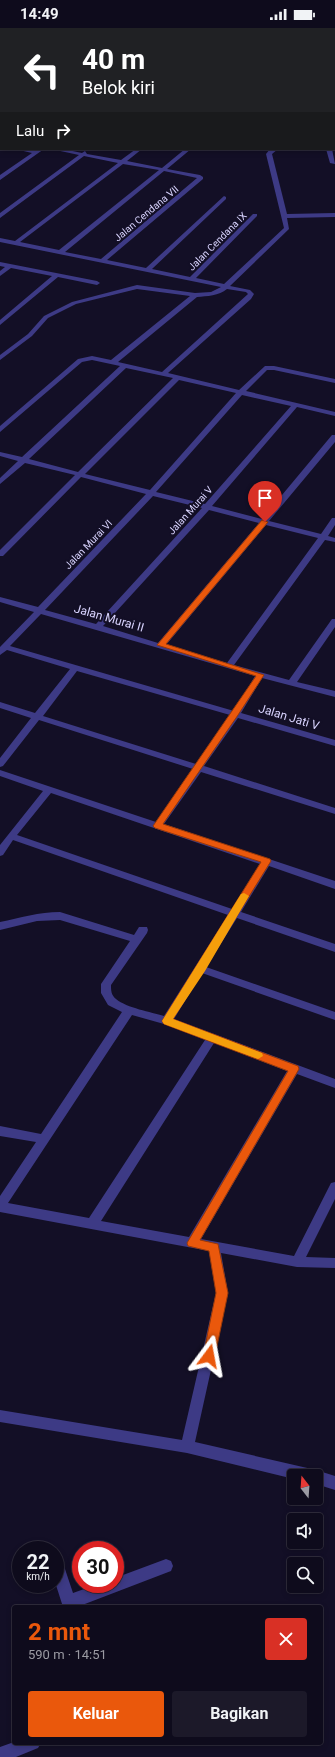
<!DOCTYPE html>
<html lang="id">
<head>
<meta charset="utf-8">
<style>
	:root { --surface:#0e0b1c; --page:#1c1929; --text:#f1f3f6; --muted:#9b9ba3; --line:#2e2b3b; --accent:#ea580c }
	body { margin:0; font-family:Roboto,sans-serif; background:var(--page); color:var(--text); height:100vh; display:flex; flex-direction:column; font-size:15px; white-space:nowrap }
	* { box-sizing:border-box; margin:0 }
	p { font-size:13px; color:var(--muted) }
	.icon { flex:none; width:22px; height:22px; fill:none; stroke:currentColor; stroke-width:2; stroke-linecap:round; stroke-linejoin:round }
	.map { position:relative; flex:1; overflow:hidden }
	.details { position:absolute; left:12px; top:1577px; width:311px; height:140px; display:flex; flex-direction:column; background:var(--surface); border-radius:4px; box-shadow:0 2px 6px #0003,0 0 0 1px var(--line) }
	.details>* { flex:none }
	.guide { position:absolute; left:0px; top:0px; width:335px; height:122px; box-shadow:0 2px 6px #0003,0 0 0 1px var(--line); background:#202124; color:#fff; overflow:hidden }
	.needle { width:26px; rotate:343deg }
	.buttons { position:absolute; left:287px; top:1441px; display:grid; gap:8px }
	.buttons a { display:grid; place-items:center; width:36px; height:36px; border-radius:4px; background:var(--surface); box-shadow:0 2px 6px #0003,0 0 0 1px var(--line); font-size:20px }
	.speed { position:absolute; left:12px; top:1513px; display:flex; gap:8px; font-size:20px; font-weight:700; text-align:center }
	.speed>* { display:grid; place-content:center; width:52px; height:52px; border-radius:50%; background:var(--surface); box-shadow:0 2px 6px #0003,0 0 0 1px var(--line); line-height:1 }
	.speed small { font-size:10px; font-weight:400 }
	.speed .limit { border:6px solid #d22; background:#fff; color:#111 }
	.pin { position:absolute; display:grid; place-items:center; width:34px; height:34px; color:#fff; margin:-41px -17px; border-radius:50% 50% 50% 0; rotate:-45deg; box-shadow:0 0 4px #0007 }
	.pin .icon { rotate:45deg }
	.me { position:absolute; width:44px; margin:-22px; rotate:13deg; stroke-linejoin:round; filter:drop-shadow(0 0 3px #0008) }
	.turn { display:flex; align-items:center; gap:14px; height:84px; padding:0 16px; font-size:18px }
	.turn .icon { width:52px; height:52px; stroke-width:2.5 }
	.turn b { display:block; font-size:28px; line-height:34px }
	.then { display:flex; align-items:center; height:38px; padding:0 16px; background:#0003; gap:8px; font-size:15px }
	.round { display:grid; place-items:center; flex:none; width:42px; height:42px; border-radius:4px; background:var(--page) }
	.overview { display:flex; align-items:center; justify-content:space-between; height:68px; padding:0 16px }
	h1 { font-size:24px; font-weight:700; line-height:30px; color:var(--accent) }
	.button { display:flex; gap:8px; margin-top:auto; padding:8px 16px }
	.button a { flex:1; height:46px; border-radius:4px; background:var(--accent); color:#fff; font-size:16px; font-weight:700; line-height:46px; text-align:center }
	.button a+a { background:var(--page); color:var(--text) }
	.status { display:flex; justify-content:space-between; align-items:center; height:28px; padding:0 20px; background:var(--surface); direction:ltr }
	.status svg { height:11px; fill:currentColor }
	.map>svg:first-child { display:block }
</style>
</head>
<body>
<div class="status"><b>14:49</b><svg viewBox="0 0 49 12"><path d="M0 12V9h3v3zM5 12V6h3v6zM10 12V3h3v9zM15 12V0h3v12zM26 1h20v11H26zM47 4h2v5h-2z"/></svg></div>
<div class="map">
<svg width="335" height="1729" viewBox="0 0 335 1729">
	<rect width="100%" height="100%" fill="#130f26"/>
	<g fill="none" stroke-linecap="round" stroke-linejoin="round">
		<path fill="#3d3a85" fill-rule="evenodd" d="M 0,0 L 5,0 L 1,1 L 0,3 Z
			M 34,0 L 40,0 L 34,1 Z
			M 66,0 L 72,0 L 72,1 L 66,1 Z
			M 118,0 L 123,0 L 123,1 L 118,1 Z
			M 175,0 L 184,0 L 175,1 Z
			M 199,0 L 204,0 L 204,1 L 199,1 Z
			M 241,0 L 246,0 L 246,1 L 241,1 Z
			M 282,0 L 287,0 L 287,1 L 282,1 Z
			M 327,0 L 331,0 L 331,1 L 327,1 Z
			M 334,11 L 335,11 L 335,13 L 334,13 Z
			M 0,21 L 1,21 L 1,23 L 0,23 Z
			M 334,23 L 335,23 L 335,25 L 334,25 Z
			M 0,49 L 1,49 L 1,51 L 0,51 Z
			M 0,83 L 1,83 L 1,87 L 0,87 Z
			M 0,109 L 1,109 L 1,113 L 0,113 Z
			M 334,113 L 335,113 L 335,117 L 334,117 Z
			M 1,118 L 1,121 L 3,121 L 0,123 Z
			M 15,121 L 35,122 L 44,121 L 0,152 L 0,147 L 32,125 Z
			M 51,121 L 63,121 L 82,125 L 85,123 L 87,126 L 121,132 L 136,121 L 142,121 L 127,133 L 162,140 L 185,121 L 191,121 L 167,141 L 200,147 L 203,149 L 203,151 L 107,232 L 146,240 L 224,168 L 226,169 L 226,171 L 152,241 L 190,249 L 253,186 L 257,186 L 257,188 L 196,250 L 224,256 L 284,200 L 266,126 L 270,121 L 278,121 L 272,126 L 287,186 L 335,185 L 335,189 L 287,190 L 289,201 L 230,258 L 250,262 L 254,266 L 251,271 L 168,345 L 239,362 L 265,338 L 274,338 L 335,351 L 335,355 L 274,342 L 267,342 L 246,363 L 335,384 L 335,388 L 297,379 L 212,478 L 262,491 L 332,407 L 335,407 L 335,414 L 269,493 L 321,506 L 332,490 L 335,490 L 335,497 L 328,508 L 335,510 L 335,514 L 325,512 L 234,637 L 289,652 L 332,591 L 335,591 L 335,599 L 297,654 L 335,663 L 335,669 L 262,650 L 241,685 L 335,712 L 335,718 L 238,690 L 204,738 L 335,780 L 335,786 L 201,744 L 164,796 L 335,853 L 335,861 L 269,838 L 241,884 L 335,916 L 335,924 L 237,890 L 206,939 L 335,984 L 335,992 L 202,945 L 174,991 L 335,1051 L 335,1060 L 297,1046 L 201,1211 L 294,1228 L 331,1155 L 335,1154 L 335,1171 L 306,1229 L 335,1230 L 335,1240 L 297,1239 L 221,1225 L 228,1265 L 195,1414 L 316,1442 L 335,1448 L 335,1462 L 316,1456 L 316,1448 L 294,1448 L 294,1451 L 187,1425 L 0,1394 L 0,1382 L 182,1412 L 216,1265 L 209,1223 L 0,1184 L 0,1168 L 36,1114 L 0,1108 L 0,1098 L 41,1106 L 122,984 L 108,977 L 101,965 L 101,956 L 130,913 L 60,892 L 37,893 L 0,902 L 0,894 C 20,890 39,884 60,884 L 134,907 L 139,899 L 147,899 L 148,902 L 147,905 L 111,957 C 111,962 111,967 116,971 C 127,980 151,984 164,988 L 228,887 L 13,812 L 3,827 L 0,828 L 0,817 L 43,763 L 0,748 L 0,742 L 156,794 L 193,741 L 39,692 L 3,738 L 0,739 L 0,730 L 31,690 L 0,680 L 0,674 L 35,685 L 70,641 L 7,622 L 0,627 L 0,619 L 34,584 L 0,574 L 0,569 L 38,579 L 146,466 L 81,449 L 3,528 L 0,528 L 0,522 L 75,447 L 25,435 L 0,456 L 0,450 L 18,433 L 0,428 L 0,424 L 22,429 L 120,338 L 92,332 L 82,334 L 0,404 L 0,398 L 78,331 L 92,328 L 111,332 L 190,268 L 137,261 L 76,276 L 48,290 L 32,308 L 0,332 L 0,327 L 28,306 L 44,288 L 72,274 L 137,257 L 195,265 L 211,264 L 221,259 L 0,214 L 0,210 L 15,213 L 118,135 L 84,128 L 0,190 L 0,185 L 79,127 ZM 123,136 L 159,142 L 59,222 L 20,214 ZM 164,143 L 197,150 L 101,231 L 65,224 ZM 227,261 L 246,264 L 248,266 L 162,344 L 118,334 L 197,269 C 207,268 219,268 227,261 ZM 126,340 L 173,350 L 78,444 L 29,431 ZM 179,352 L 236,365 L 150,462 L 85,446 ZM 242,367 L 291,378 L 205,476 L 156,464 ZM 153,468 L 202,480 L 96,596 L 45,582 ZM 209,482 L 259,495 L 158,615 L 103,598 ZM 266,497 L 318,510 L 227,635 L 166,617 ZM 41,586 L 255,648 L 234,683 L 10,618 ZM 77,643 L 230,687 L 196,736 L 43,688 ZM 51,765 L 260,836 L 232,881 L 17,807 ZM 132,987 L 164,996 L 205,1012 L 89,1190 L 8,1175 ZM 214,1015 L 287,1043 L 189,1209 L 101,1193 Z
			M 326,121 L 332,121 L 335,136 L 330,135 Z
			M 0,234 L 97,253 L 100,255 L 97,257 L 58,249 L 0,297 L 0,292 L 52,248 L 11,240 L 0,248 L 0,243 L 5,239 L 0,238 Z
			M 55,1524 L 60,1526 L 73,1565 L 98,1556 L 115,1556 L 115,1550 L 166,1531 L 171,1533 L 173,1538 L 171,1543 L 77,1579 L 63,1579 L 55,1554 Z
			M 14,1714 L 14,1715 L 41,1715 L 38,1720 L 16,1729 L 0,1729 L 0,1719 Z"/>
	</g>
	<path fill="#ea580c" stroke="#983908" d="M 262,492 L 268,494 L 166,616 L 264,647 L 238,687 L 163,796 L 270,831 L 271,833 L 173,991 L 298,1038 L 299,1041 L 200,1212 L 218,1216 L 228,1265 L 215,1328 L 213,1331 L 209,1333 L 205,1331 L 203,1328 L 216,1265 L 209,1223 L 188,1218 L 187,1215 L 288,1043 L 164,996 L 162,993 L 261,834 L 155,800 L 153,798 L 256,648 L 157,617 Z"/>
	<path fill="#f59e0b" d="M 244,865 L 249,868 L 205,943 L 173,991 L 262,1025 L 263,1028 L 258,1031 L 164,996 L 162,993 L 241,866 Z"/>
	<g text-anchor="middle" stroke-width="4" stroke-linejoin="round" paint-order="stroke">
		<g font-size="10" fill="#d9d4ff" stroke="#130f26">
			<text transform="translate(146 185) rotate(-40)" y="4">Jalan Cendana VII</text>
			<text transform="translate(217 213) rotate(-45)" y="4">Jalan Cendana IX</text>
			<text transform="translate(190 482) rotate(-48)" y="4">Jalan Murai V</text>
			<text transform="translate(88 516) rotate(-46)" y="4">Jalan Murai VI</text>
		</g>
		<g font-size="12" fill="#d9d4ff" stroke="#130f26">
			<text transform="translate(109 590) rotate(16)" y="4">Jalan Murai II</text>
			<text transform="translate(289 689) rotate(17)" y="4">Jalan Jati V</text>
		</g>
	</g>
</svg>
<div class="buttons">
<a><svg class="needle" viewBox="-14 -14 28 28"><path d="M0-13l5 13h-10z" fill="#e53935"/><path d="M0 13l5-13h-10z" fill="#9b9ba3"/></svg></a>
<a><svg class="icon" aria-label="sound" viewBox="0 0 24 24"><path d="M4 9h4l5-4v14l-5-4H4zM17 9q2 3 0 6"/></svg></a>
<a><svg class="icon" aria-label="search" viewBox="0 0 24 24"><circle cx="10" cy="10" r="6"/><path d="M15 15l6 6"/></svg></a>
</div>
<div class="speed"><div>22<small>km/h</small></div><div class="limit">30</div></div>
<div class="pin" style="left:265px;top:494px;background:#d93025"><svg class="icon" aria-label="arrive" viewBox="0 0 24 24"><path d="M6 21V4h12l-3 4 3 4H6"/></svg></div>
<svg class="me" style="left:209px;top:1328px" viewBox="-20 -20 40 40"><path d="M0-17L14 15 0 8-14 15z" fill="#ea580c" stroke="#fff" stroke-width="4"/></svg>
<div class="guide">
<div class="turn"><svg class="icon" aria-label="left" viewBox="0 0 24 24"><path d="M17 20v-9H6M10 6l-5 5 5 5"/></svg><div><b>40 m</b>Belok kiri</div></div>
<div class="then">Lalu<svg class="icon" aria-label="right" viewBox="0 0 24 24"><path d="M7 20v-9h11M14 6l5 5-5 5"/></svg></div>
</div>
<section class="details">
<div class="overview"><div><h1>2 mnt</h1><p>590 m · 14:51</p></div><a class="round" style="background:#d93025;color:#fff"><svg class="icon" aria-label="close" viewBox="0 0 24 24"><path d="M6 6l12 12M18 6L6 18"/></svg></a></div>
<div class="button"><a>Keluar</a><a>Bagikan</a></div>
</section>
</div>
</body>
</html>
